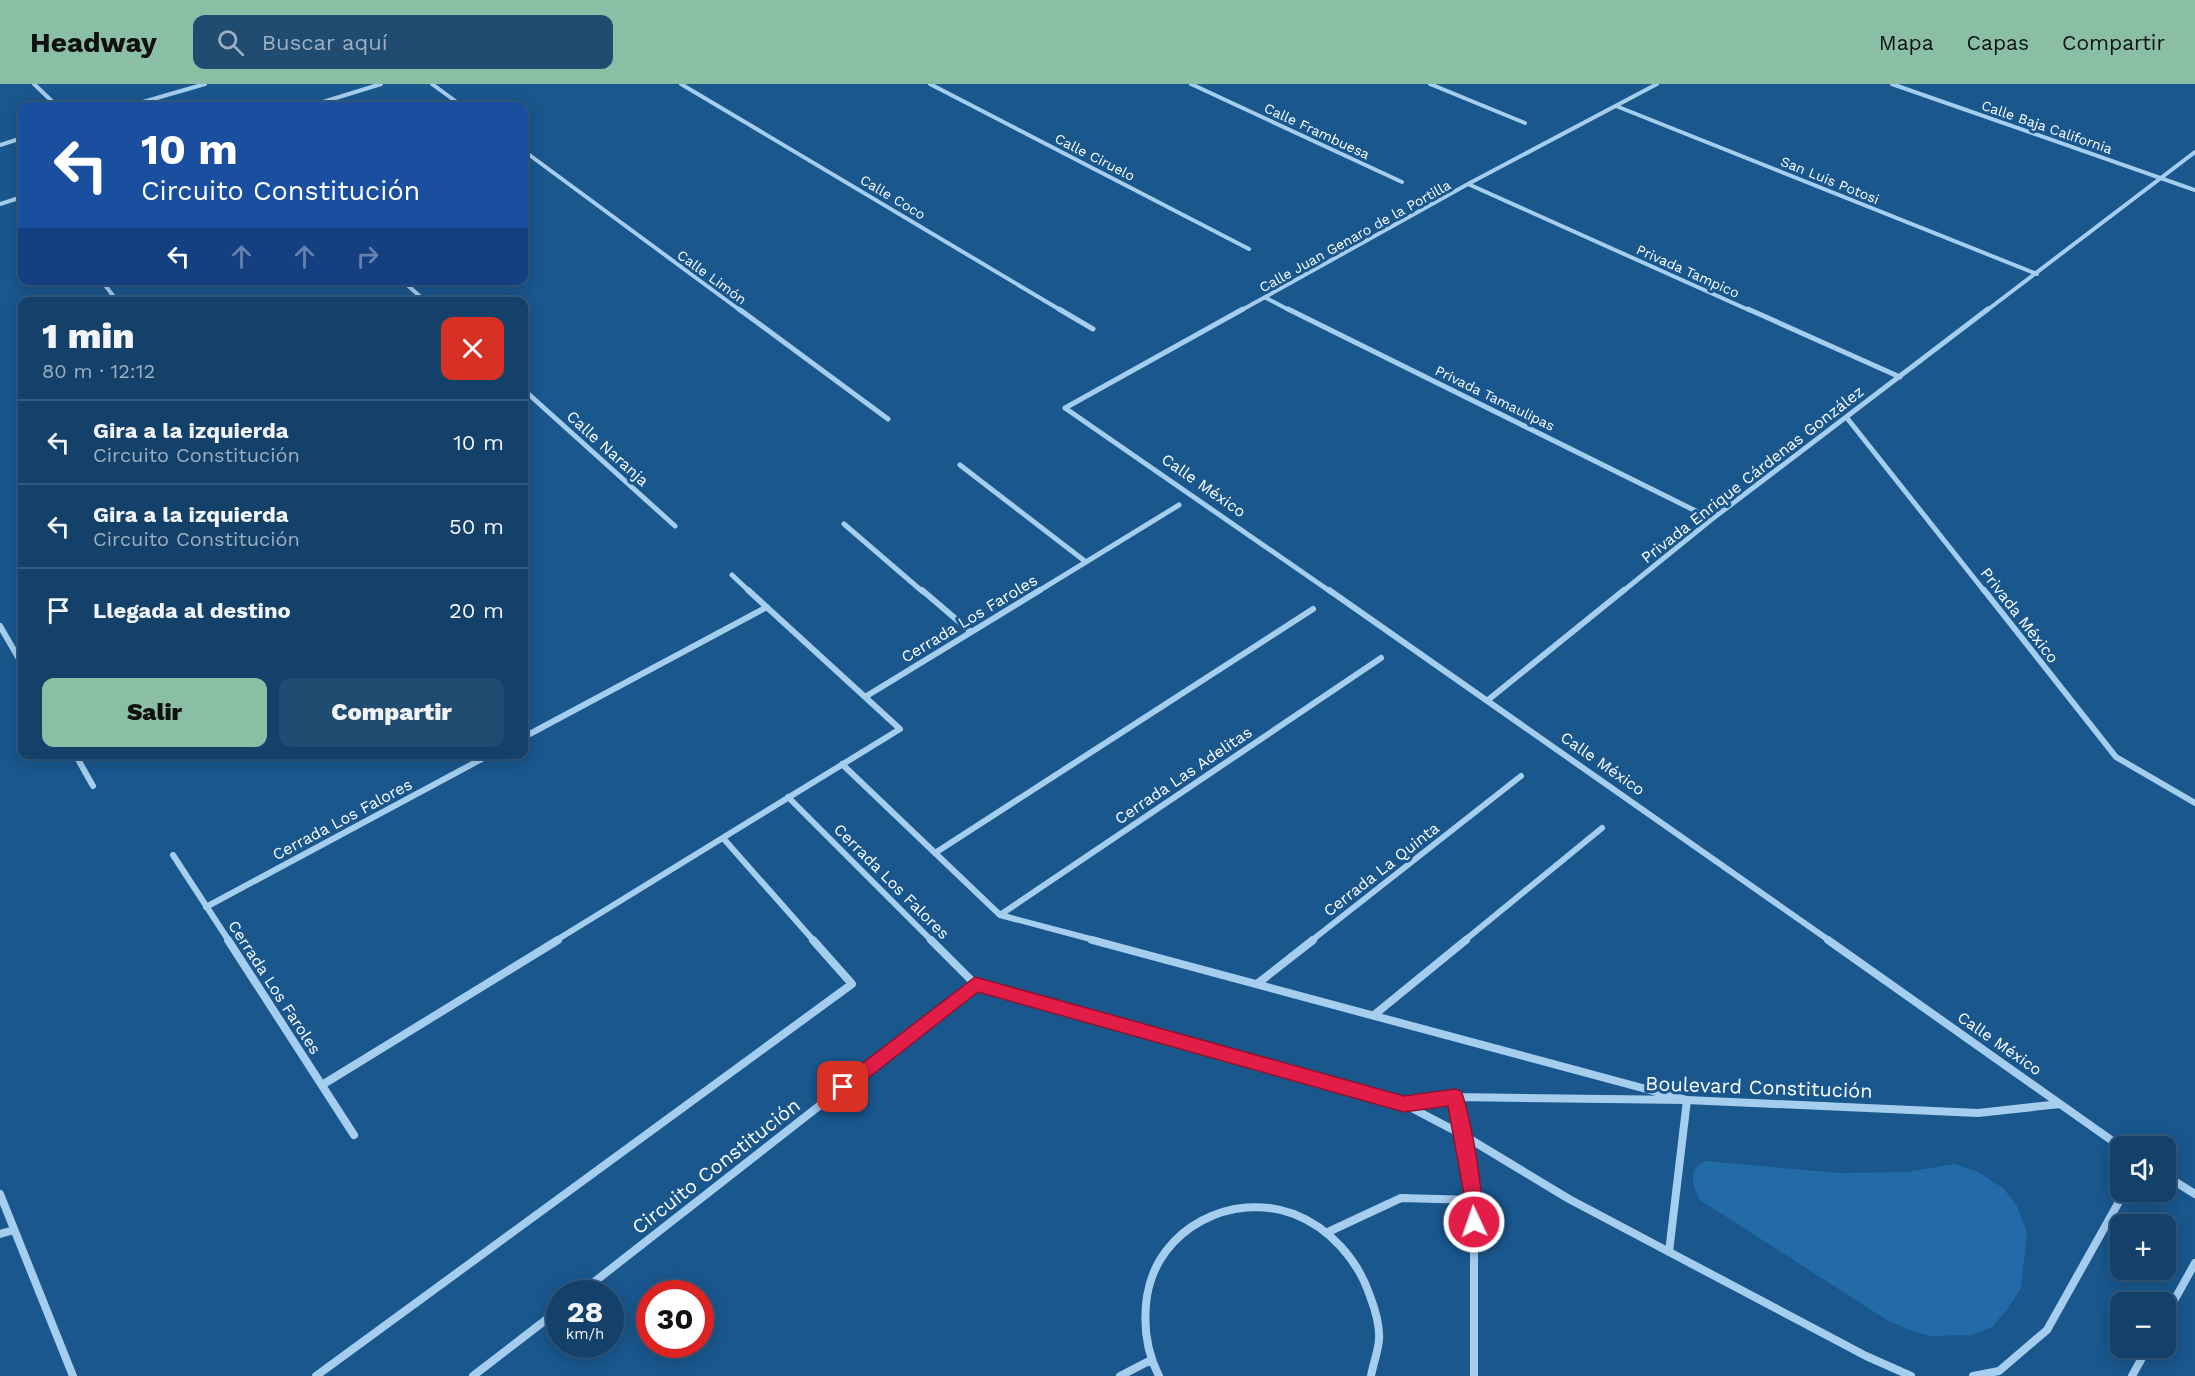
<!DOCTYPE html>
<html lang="es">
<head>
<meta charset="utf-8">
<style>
	:root { --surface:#13416a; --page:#204c72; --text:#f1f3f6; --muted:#9dafc1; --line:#325a7e; --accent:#8abfa5 }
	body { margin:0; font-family:"Work Sans",sans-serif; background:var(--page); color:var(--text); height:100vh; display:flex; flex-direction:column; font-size:22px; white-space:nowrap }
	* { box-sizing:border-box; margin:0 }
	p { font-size:20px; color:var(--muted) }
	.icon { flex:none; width:33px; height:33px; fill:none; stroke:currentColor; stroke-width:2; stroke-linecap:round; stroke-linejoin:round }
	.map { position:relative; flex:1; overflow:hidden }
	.sheet { position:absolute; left:18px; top:213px; width:510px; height:462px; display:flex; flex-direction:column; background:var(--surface); border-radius:12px; box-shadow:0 3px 15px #0003,0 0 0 2px var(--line) }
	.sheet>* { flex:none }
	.hud { position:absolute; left:18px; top:18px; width:510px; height:183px; border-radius:12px; box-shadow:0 3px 15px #0003,0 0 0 2px var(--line); background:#1a4fa0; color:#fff; overflow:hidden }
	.tools { position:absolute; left:2110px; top:1052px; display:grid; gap:12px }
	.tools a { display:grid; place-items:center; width:66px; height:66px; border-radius:12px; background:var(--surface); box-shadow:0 3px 15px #0003,0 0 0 2px var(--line); font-size:30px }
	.speed { position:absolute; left:546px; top:1196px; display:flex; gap:12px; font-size:30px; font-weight:700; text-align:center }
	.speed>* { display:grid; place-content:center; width:78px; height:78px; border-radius:50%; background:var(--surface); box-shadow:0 3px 15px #0003,0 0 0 2px var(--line); line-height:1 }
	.speed small { font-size:15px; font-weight:400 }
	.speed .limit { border:9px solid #d22; background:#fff; color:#111 }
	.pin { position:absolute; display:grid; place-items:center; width:51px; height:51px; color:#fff; margin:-26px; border-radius:12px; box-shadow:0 3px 9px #0006 }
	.me { position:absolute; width:66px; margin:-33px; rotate:357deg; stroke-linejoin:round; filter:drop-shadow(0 0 4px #0008) }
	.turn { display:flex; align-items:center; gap:21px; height:126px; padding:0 24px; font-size:27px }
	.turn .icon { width:78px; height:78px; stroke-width:2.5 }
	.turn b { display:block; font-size:42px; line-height:51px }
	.lanes { display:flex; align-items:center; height:57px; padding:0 24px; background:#0003; justify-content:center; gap:30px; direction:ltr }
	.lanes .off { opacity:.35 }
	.round { display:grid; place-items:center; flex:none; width:63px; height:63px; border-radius:12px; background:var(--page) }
	.summary { display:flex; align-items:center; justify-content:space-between; height:102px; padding:0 24px }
	h1 { font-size:36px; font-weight:800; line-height:45px }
	.action { display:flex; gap:12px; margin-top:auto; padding:12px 24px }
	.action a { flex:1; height:69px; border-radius:12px; background:var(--accent); color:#111; font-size:24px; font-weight:800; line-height:69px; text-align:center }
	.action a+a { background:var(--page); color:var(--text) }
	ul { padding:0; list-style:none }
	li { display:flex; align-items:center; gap:18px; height:84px; padding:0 24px; border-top:2px solid var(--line) }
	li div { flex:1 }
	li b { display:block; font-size:22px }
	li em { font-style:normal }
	header { display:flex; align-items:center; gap:36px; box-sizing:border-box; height:84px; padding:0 30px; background:var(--accent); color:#111 }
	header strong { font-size:28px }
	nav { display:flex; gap:33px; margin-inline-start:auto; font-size:21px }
	.search { width:420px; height:54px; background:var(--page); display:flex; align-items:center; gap:15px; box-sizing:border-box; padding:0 21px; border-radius:12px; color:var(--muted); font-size:22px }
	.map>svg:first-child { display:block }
</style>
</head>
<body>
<header>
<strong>Headway</strong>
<div class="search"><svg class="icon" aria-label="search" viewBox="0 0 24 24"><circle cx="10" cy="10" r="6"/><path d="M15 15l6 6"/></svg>Buscar aquí</div>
<nav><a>Mapa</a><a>Capas</a><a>Compartir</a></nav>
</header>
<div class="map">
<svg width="2195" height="1292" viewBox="0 0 2195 1292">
	<rect width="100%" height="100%" fill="#19578d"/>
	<path fill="#226ba7" d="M 1706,1077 L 1839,1089 L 1907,1088 L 1955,1080 L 1978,1088 L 2003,1104 L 2017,1122 L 2027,1149 L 2021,1204 L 2009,1223 L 1992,1243 L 1972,1251 L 1931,1252 L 1909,1246 L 1887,1236 L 1700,1116 C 1692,1100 1687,1085 1706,1077 Z"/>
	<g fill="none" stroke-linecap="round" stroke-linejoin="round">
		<path stroke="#a5cdee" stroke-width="4" d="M 34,0 L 57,22
			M 432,0 L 462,22
			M 681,0 L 1062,227
			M 930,0 L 1249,165
			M 1191,0 L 1402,98
			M 1430,0 L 1525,39
			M 1892,0 L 2195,106
			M 129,22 L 205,0
			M 310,22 L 381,0
			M 1616,22 L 2037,190
			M 0,61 L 22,54
			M 524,67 L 741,227
			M 1468,100 L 1751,227
			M 0,120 L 22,113
			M 101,196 L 118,218
			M 402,196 L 426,218
			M 1266,214 L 1291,227
			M 1240,227 L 1468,100 L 1657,0
			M 1986,227 L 2195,68"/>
		<path stroke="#a5cdee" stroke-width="5" d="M 739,225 L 888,335
			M 1059,225 L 1093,245
			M 1243,225 L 1065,324 L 1331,508
			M 1288,225 L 1712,435
			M 1748,225 L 1900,293
			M 524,306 L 675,442
			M 1847,334 L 1985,508
			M 960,381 L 1086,478
			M 844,440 L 923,508
			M 732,491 L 750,508
			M 1037,508 L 1179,421
			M 1622,508 L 1712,435 L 1988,225"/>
		<path stroke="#a5cdee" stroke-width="6" d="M 922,506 L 971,548
			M 1329,506 L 1830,857
			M 1984,506 L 2116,673 L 2195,719
			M 0,542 L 22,580
			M 865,613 L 1040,506
			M 1488,616 L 1624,506
			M 524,653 L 767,523
			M 75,670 L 93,702
			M 842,680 L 1000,831 L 1098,857
			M 788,713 L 932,857
			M 723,754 L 814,857
			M 935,769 L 1313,525
			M 173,771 L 229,857
			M 206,823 L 491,670
			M 1000,831 L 1381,574
			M 555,857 L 900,645 L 748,506
			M 1311,857 L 1521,692
			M 1464,857 L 1602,744"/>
		<path stroke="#a5cdee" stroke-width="8" d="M 228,856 L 354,1051
			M 931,856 L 975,900
			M 1092,856 L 1687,1016 L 1669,1168
			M 1828,856 L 2121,1063
			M 1257,900 L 1313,856
			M 1374,931 L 1466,856
			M 322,1001 L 558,856
			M 1455,1013 L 1474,1116 L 1474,1292
			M 1405,1020 L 1455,1013 L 1687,1016 L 1978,1029 L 2060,1020
			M 2166,1092 L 2195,1110
			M 0,1110 L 73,1292
			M 1328,1148 L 1401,1114 L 1474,1116
			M 0,1150 L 14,1146
			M 580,1209 L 975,900 L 1404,1020 L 1463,1051 L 1569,1115 L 1866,1272 L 1911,1292
			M 2166,1231 L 2195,1179
			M 316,1292 L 852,900 L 813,856
			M 473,1292 L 560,1225
			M 1120,1292 L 1151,1276
			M 1159,1292 C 1146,1267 1143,1240 1147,1212 C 1158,1144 1232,1107 1294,1130 C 1330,1144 1358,1176 1370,1212 C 1375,1225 1380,1242 1379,1256 C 1378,1268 1373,1280 1371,1292
			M 1973,1292 L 1999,1287 L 2047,1246 L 2125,1107
			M 2132,1292 L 2148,1263"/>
	</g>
	<path fill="#e11d48" stroke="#92132f" stroke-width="1.5" d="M 975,893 L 1404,1012 L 1455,1005 L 1461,1007 C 1470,1027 1488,1126 1480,1144 L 1474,1147 L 1467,1144 L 1465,1138 L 1465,1116 L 1448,1022 L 1404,1028 L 978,908 L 849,1009 L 843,1011 L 838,1009 L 835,1003 L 838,998 Z"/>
	<g text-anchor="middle" stroke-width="6" stroke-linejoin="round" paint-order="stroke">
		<g font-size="14" fill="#fff" stroke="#19578d">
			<text transform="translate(2047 43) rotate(19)" y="5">Calle Baja California</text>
			<text transform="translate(1317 47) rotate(25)" y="5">Calle Frambuesa</text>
			<text transform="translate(1095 73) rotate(27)" y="5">Calle Ciruelo</text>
			<text transform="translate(1830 96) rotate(22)" y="5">San Luis Potosi</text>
			<text transform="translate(893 113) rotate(31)" y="5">Calle Coco</text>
			<text transform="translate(1355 152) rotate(-29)" y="5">Calle Juan Genaro de la Portilla</text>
			<text transform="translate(1688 187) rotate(24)" y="5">Privada Tampico</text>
			<text transform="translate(712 193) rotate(36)" y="5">Calle Limón</text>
			<text transform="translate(1495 314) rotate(26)" y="5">Privada Tamaulipas</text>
		</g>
		<g font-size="16" fill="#fff" stroke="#19578d">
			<text transform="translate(608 364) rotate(42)" y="6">Calle Naranja</text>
			<text transform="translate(1752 390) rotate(-38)" y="6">Privada Enrique Cárdenas González</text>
			<text transform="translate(1204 401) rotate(35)" y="6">Calle México</text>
			<text transform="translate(2020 531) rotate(52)" y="6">Privada México</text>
			<text transform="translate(969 534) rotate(-31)" y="6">Cerrada Los Faroles</text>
			<text transform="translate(1603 679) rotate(35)" y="6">Calle México</text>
			<text transform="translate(1183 691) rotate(-34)" y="6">Cerrada Las Adelitas</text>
			<text transform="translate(342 735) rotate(-28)" y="6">Cerrada Los Falores</text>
			<text transform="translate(1381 785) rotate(-38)" y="6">Cerrada La Quinta</text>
			<text transform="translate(892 797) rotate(45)" y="6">Cerrada Los Falores</text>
			<text transform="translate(275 903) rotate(57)" y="6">Cerrada Los Faroles</text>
			<text transform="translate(2000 959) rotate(35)" y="6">Calle México</text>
		</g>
		<g font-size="20" fill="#fff" stroke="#19578d">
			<text transform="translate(1759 1003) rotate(2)" y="7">Boulevard Constitución</text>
			<text transform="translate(716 1082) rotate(-38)" y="7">Circuito Constitución</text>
		</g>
	</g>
</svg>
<div class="tools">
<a><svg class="icon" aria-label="sound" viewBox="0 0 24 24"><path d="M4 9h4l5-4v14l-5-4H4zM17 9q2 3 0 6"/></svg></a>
<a>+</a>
<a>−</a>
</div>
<div class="speed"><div>28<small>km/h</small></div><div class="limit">30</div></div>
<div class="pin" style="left:843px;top:1003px;background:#d93025"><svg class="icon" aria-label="arrive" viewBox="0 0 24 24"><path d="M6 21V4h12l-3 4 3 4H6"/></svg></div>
<svg class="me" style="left:1474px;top:1138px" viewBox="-20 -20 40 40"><circle r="17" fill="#e11d48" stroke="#fff" stroke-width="3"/><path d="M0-11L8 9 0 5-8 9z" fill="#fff"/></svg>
<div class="hud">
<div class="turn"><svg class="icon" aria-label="left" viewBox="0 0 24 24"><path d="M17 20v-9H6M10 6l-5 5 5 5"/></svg><div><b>10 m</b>Circuito Constitución</div></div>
<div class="lanes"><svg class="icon" aria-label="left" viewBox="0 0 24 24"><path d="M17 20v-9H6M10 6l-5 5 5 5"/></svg><svg class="icon off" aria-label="ahead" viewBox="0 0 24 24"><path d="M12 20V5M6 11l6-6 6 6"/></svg><svg class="icon off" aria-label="ahead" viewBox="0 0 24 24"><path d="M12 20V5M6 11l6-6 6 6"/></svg><svg class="icon off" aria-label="right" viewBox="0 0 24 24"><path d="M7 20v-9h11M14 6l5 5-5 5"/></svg></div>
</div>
<section class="sheet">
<div class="summary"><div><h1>1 min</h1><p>80 m · 12:12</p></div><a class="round" style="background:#d93025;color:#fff"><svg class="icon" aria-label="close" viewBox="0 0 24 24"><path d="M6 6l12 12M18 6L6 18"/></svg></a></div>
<ul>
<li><svg class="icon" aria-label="left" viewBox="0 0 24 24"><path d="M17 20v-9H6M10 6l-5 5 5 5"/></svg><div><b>Gira a la izquierda</b><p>Circuito Constitución</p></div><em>10 m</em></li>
<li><svg class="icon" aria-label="left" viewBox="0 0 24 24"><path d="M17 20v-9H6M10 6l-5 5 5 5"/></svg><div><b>Gira a la izquierda</b><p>Circuito Constitución</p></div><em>50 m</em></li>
<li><svg class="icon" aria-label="arrive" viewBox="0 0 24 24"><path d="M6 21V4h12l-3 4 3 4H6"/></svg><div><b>Llegada al destino</b></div><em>20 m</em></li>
</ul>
<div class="action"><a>Salir</a><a>Compartir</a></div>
</section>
</div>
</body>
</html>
